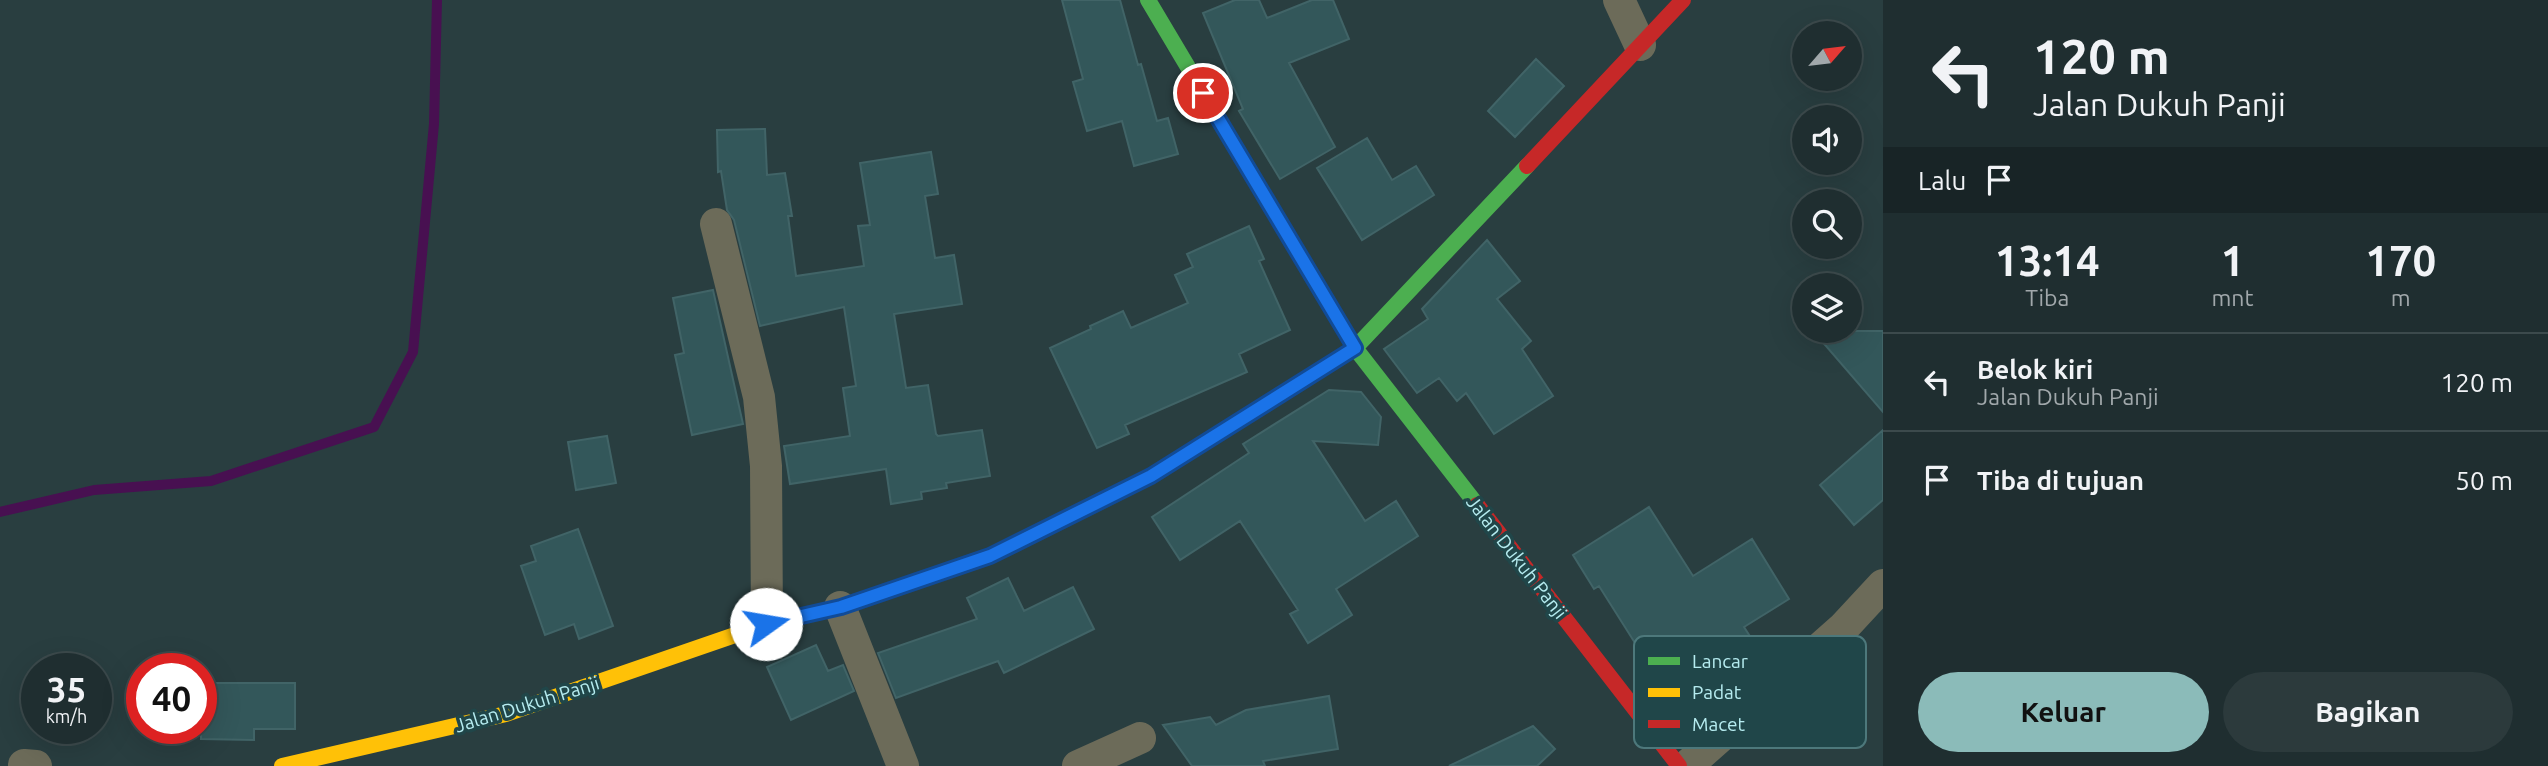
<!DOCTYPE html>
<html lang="id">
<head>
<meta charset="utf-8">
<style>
	:root { --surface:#1f2e30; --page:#2c3a3c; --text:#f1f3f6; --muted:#a1a8ab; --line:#3c4a4c; --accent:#8bbbb9 }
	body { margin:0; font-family:Ubuntu,sans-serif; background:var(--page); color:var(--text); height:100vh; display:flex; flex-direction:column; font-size:26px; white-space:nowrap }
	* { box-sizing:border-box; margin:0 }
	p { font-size:23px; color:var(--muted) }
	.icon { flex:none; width:38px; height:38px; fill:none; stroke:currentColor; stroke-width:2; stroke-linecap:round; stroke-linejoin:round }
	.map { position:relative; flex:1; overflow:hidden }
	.side { display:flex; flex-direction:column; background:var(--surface); width:665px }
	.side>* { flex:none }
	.guide { background:#1f2e30; color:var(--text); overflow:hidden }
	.needle { width:46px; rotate:62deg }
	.tools { position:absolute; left:1792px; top:21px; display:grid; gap:14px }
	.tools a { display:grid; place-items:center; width:70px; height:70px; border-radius:50%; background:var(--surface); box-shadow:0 7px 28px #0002,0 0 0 2px var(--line); font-size:35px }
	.speed { position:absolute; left:21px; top:653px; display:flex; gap:14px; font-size:35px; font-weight:700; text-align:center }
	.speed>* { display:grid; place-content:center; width:91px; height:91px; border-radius:50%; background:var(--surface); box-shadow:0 7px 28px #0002,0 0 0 2px var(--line); line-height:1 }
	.speed small { font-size:18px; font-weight:400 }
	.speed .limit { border:10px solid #d22; background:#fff; color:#111 }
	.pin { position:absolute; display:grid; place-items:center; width:60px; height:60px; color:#fff; margin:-30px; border:4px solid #fff; border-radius:50%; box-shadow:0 2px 7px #0007 }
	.me { position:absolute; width:77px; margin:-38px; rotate:77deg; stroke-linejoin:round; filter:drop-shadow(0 0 5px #0008) }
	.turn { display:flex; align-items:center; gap:24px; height:147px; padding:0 35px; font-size:32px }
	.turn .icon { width:91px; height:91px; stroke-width:2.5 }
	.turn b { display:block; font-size:49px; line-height:60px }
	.then { display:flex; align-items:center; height:66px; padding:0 35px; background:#0003; gap:14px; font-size:26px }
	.eta { display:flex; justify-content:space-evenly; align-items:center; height:119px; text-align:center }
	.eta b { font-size:42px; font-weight:700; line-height:49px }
	.primary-button { display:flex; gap:14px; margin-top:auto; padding:14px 35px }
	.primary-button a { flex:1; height:80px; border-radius:42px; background:var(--accent); color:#111; font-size:28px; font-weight:700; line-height:80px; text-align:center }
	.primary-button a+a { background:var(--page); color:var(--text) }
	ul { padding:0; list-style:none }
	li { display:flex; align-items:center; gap:21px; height:98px; padding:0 35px; border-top:2px solid var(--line) }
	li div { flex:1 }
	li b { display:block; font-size:26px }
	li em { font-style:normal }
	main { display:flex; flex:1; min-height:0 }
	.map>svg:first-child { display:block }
</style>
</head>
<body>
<main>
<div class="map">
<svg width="1883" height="766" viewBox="0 0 1883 766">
	<rect width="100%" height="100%" fill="#293e40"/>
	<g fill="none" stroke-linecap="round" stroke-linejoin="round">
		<path stroke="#481051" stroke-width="10" d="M 0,512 L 94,490 L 211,481 L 374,427 L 413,352 L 434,124 L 437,0"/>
	</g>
	<path fill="#33575a" stroke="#416467" stroke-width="2" d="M 1062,0 L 1120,0 L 1138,65 L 1141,64 L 1157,121 L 1168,118 L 1178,154 L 1134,166 L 1122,121 L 1087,131 L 1073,82 L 1083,79 Z
		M 1235,0 L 1259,0 L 1267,18 L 1312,0 L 1333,0 L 1349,39 L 1289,63 L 1335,147 L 1280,179 L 1239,111 L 1243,109 L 1203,13 Z
		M 1536,59 L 1564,86 L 1515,137 L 1488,111 Z
		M 765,129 L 767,175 L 785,173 L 792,216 L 788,216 L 796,276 L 864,266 L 858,226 L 870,225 L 860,163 L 931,152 L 938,194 L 925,196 L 935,258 L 954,255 L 962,304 L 894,314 L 906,388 L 928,385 L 936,434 L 938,436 L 982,430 L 990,476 L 946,483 L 947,488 L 921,492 L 922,499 L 891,504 L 886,469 L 790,484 L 784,446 L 850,436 L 843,388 L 856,386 L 844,307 L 760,326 L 734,220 L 727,210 L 721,171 L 718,172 L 717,130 Z
		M 1367,138 L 1392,180 L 1416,166 L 1434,195 L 1362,240 L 1317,168 Z
		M 1249,226 L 1264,259 L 1259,261 L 1290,330 L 1239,354 L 1247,372 L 1125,425 L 1129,434 L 1097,448 L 1050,348 L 1091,329 L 1090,326 L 1123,311 L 1131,328 L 1188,303 L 1175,275 L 1193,267 L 1187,254 Z
		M 1487,240 L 1520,281 L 1497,299 L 1531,341 L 1522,349 L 1553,396 L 1494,434 L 1466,393 L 1457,401 L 1439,378 L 1417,393 L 1384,349 L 1428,319 L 1422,309 Z
		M 713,290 L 743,424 L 692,435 L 675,355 L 684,353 L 673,298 Z
		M 1813,331 L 1883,331 L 1883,412 Z
		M 1329,390 L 1361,392 L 1381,417 L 1378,445 L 1313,441 L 1365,521 L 1396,501 L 1418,536 L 1336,589 L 1352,615 L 1308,643 L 1290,614 L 1298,610 L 1240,521 L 1180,560 L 1152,517 L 1249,453 L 1243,444 Z
		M 1883,430 L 1883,500 L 1854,525 L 1820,485 Z
		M 607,436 L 616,483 L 576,490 L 568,442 Z
		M 1649,507 L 1693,576 L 1752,539 L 1789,599 L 1744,627 L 1753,641 L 1709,669 L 1701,656 L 1659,681 L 1599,586 L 1594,589 L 1573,555 Z
		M 578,529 L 613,626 L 579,639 L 574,624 L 545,635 L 521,566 L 536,561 L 531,546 Z
		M 1008,578 L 1024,611 L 1073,587 L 1094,629 L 1004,673 L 998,661 L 896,698 L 878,653 L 977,619 L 967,598 Z
		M 816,645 L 828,671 L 843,665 L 854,691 L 791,720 L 767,667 Z
		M 201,683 L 295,683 L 295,729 L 254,729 L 254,740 L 201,739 Z
		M 1329,696 L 1338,749 L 1263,761 L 1265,766 L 1192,766 L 1163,725 L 1210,717 L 1216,725 L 1246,710 Z
		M 1533,726 L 1555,749 L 1537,766 L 1449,766 Z"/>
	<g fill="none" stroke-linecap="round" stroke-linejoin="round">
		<path stroke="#6c6b59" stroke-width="32" d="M 1619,0 L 1640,45
			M 716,224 L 759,397 L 766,466 L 767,624
			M 840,607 L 903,766
			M 24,765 L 36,766
			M 1078,766 L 1140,738
			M 1687,766 L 1844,627 L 1883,585"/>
		<path stroke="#4caf50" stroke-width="16" d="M 1148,0 L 1355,348 L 1477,505
			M 1248,415 L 1355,348 L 1527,166"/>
		<path stroke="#ffc107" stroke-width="16" d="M 282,766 L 506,714 L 767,624 L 844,606"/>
		<path stroke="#c62828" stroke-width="16" d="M 1527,166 L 1683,0
			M 1477,505 L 1679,766
			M 844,606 L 990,556 L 1151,476 L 1248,415"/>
	</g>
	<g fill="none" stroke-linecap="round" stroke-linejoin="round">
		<defs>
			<path id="route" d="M 766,624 L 841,607 L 990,556 L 1151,476 L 1355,348 L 1203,93"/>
		</defs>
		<use href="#route" stroke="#114b97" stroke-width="18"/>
		<use href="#route" stroke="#1a73e8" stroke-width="12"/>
	</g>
	<g text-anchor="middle" stroke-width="7" stroke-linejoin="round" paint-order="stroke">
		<g font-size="19" fill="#b6ecf0" stroke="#204649">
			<text transform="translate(1517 557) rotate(52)" y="7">Jalan Dukuh Panji</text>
			<text transform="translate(527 704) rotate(-17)" y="7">Jalan Dukuh Panji</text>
		</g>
	</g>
	<rect x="1634" y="636" width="232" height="112" rx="10" fill="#204649" stroke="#4d787b" stroke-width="2"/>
	<rect x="1648" y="657" width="32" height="8" fill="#4caf50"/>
	<rect x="1648" y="688" width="32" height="9" fill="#ffc107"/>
	<rect x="1648" y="720" width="32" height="8" fill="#c62828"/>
	<g font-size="19" fill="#b6ecf0">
		<text x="1692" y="668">Lancar</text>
		<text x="1692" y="699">Padat</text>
		<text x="1692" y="731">Macet</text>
	</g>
</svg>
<div class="tools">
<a><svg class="needle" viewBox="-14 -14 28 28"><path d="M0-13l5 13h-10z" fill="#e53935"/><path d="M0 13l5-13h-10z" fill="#a1a8ab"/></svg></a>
<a><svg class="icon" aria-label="sound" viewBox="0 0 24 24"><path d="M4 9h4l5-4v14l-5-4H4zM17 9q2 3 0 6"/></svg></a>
<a><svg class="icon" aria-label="search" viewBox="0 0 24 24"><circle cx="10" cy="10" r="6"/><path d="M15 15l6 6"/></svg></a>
<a><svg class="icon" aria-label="layers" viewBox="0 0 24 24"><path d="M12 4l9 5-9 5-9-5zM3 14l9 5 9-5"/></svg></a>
</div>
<div class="speed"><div>35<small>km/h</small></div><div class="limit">40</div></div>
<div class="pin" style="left:1203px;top:93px;background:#d93025"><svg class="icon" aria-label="arrive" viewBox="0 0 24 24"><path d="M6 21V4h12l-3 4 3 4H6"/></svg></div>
<svg class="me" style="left:766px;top:624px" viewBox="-20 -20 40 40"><circle r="19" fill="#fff"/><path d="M0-13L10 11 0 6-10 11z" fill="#1a73e8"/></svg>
</div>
<section class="side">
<div class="guide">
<div class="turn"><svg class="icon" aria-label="left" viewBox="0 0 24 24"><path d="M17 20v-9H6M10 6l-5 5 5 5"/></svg><div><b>120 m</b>Jalan Dukuh Panji</div></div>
<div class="then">Lalu<svg class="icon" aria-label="arrive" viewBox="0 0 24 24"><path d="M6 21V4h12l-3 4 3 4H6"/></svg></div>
</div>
<div class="eta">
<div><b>13:14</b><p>Tiba</p></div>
<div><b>1</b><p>mnt</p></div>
<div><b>170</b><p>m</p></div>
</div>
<ul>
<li><svg class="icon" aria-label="left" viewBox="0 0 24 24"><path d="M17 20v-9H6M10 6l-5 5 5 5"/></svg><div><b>Belok kiri</b><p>Jalan Dukuh Panji</p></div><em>120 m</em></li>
<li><svg class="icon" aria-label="arrive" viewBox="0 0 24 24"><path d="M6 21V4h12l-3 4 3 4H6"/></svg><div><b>Tiba di tujuan</b></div><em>50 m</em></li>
</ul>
<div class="primary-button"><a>Keluar</a><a>Bagikan</a></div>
</section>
</main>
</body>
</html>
